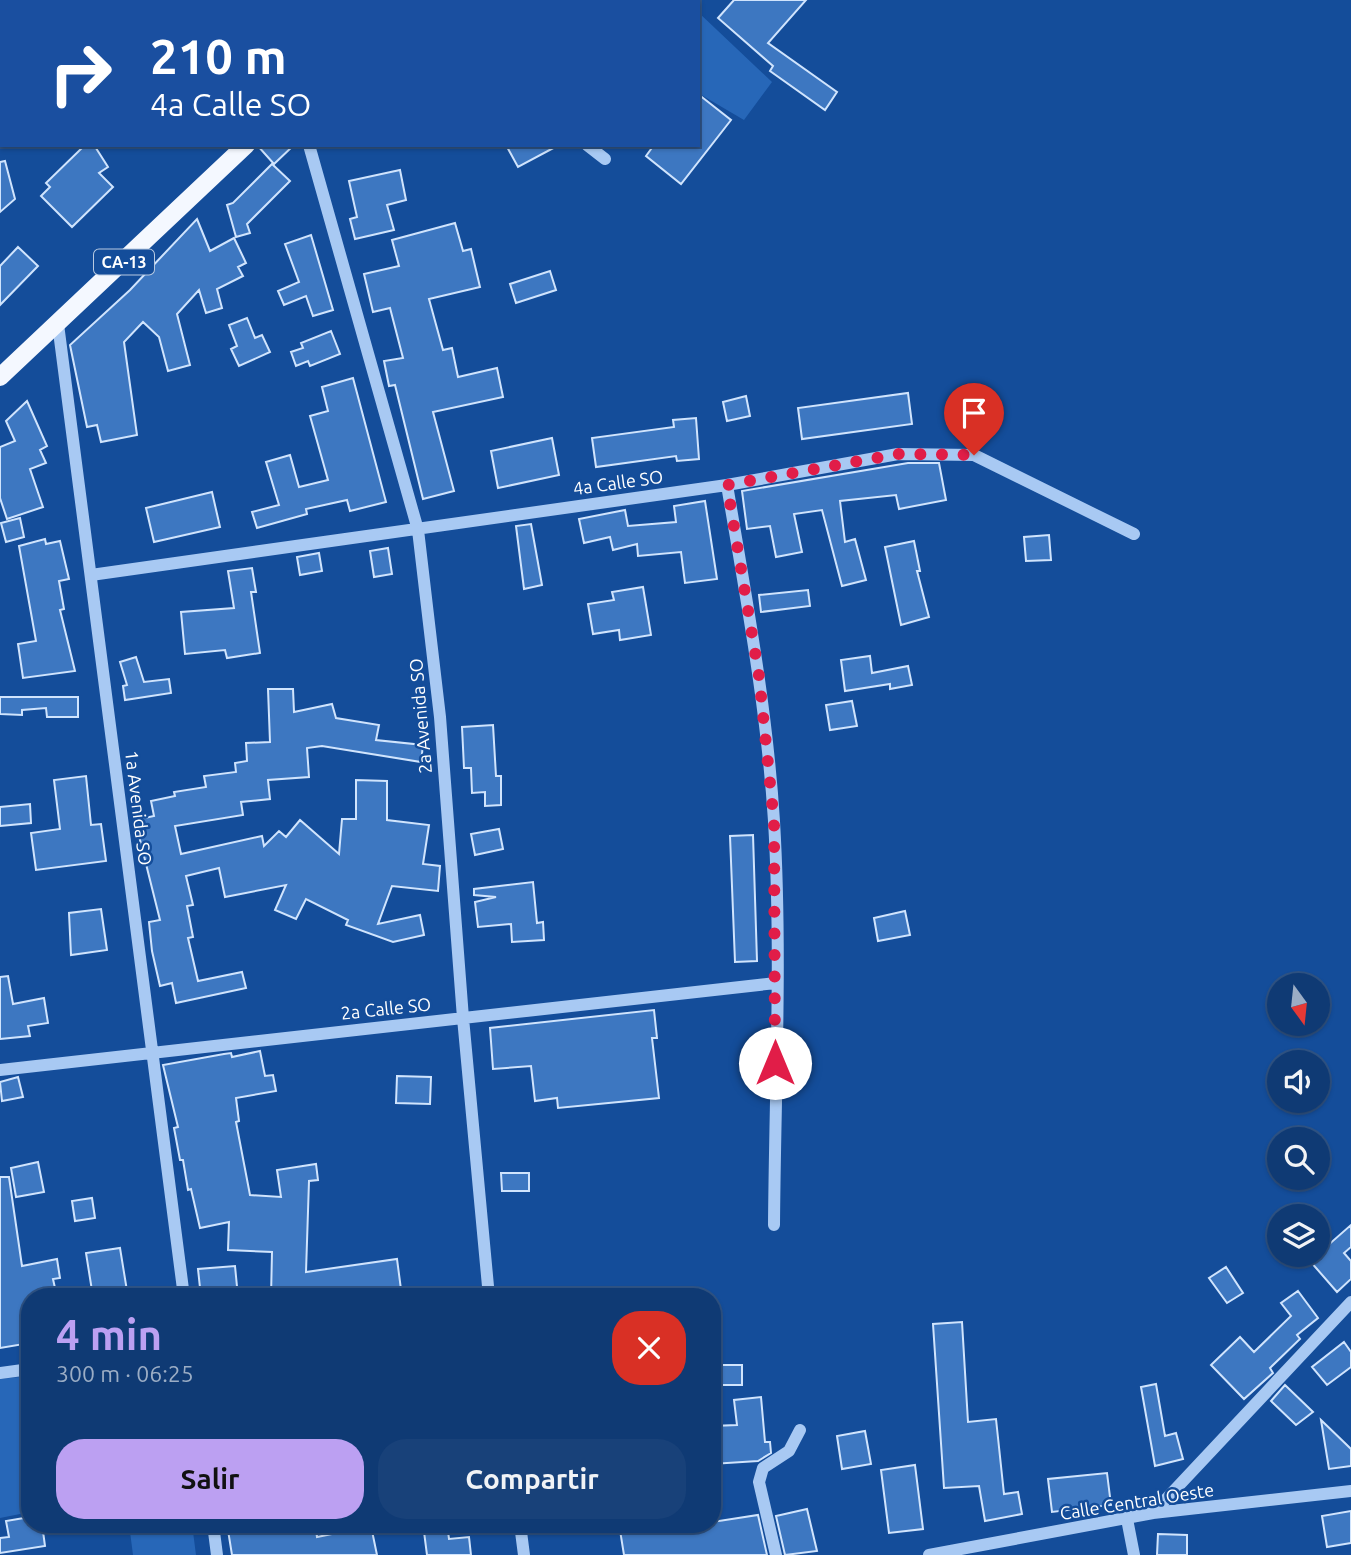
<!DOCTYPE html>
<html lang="es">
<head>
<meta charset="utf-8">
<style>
	:root { --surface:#0f3a74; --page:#184179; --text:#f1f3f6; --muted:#9badc5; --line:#2f5486; --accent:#bca0f2 }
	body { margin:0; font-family:Ubuntu,sans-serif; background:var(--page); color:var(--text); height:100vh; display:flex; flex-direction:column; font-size:26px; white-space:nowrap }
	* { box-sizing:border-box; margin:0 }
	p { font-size:23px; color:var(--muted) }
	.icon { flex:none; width:38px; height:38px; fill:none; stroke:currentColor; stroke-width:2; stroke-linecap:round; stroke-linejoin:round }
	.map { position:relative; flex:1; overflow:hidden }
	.panel { position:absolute; left:21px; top:1288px; width:700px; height:245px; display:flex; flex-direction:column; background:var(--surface); border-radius:28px; box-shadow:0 2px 5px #0004,0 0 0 2px var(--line) }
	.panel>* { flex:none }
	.hud { position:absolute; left:0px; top:0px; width:700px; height:147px; box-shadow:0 2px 5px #0004,0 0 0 2px var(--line); background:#1a4fa0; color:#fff; overflow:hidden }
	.needle { width:46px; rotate:165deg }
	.fabs { position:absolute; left:1267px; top:973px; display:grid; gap:14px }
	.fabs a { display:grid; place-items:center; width:63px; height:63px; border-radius:50%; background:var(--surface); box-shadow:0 2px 5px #0004,0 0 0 2px var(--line); font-size:35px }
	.pin { position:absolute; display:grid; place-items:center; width:60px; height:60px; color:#fff; margin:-72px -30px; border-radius:50% 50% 50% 0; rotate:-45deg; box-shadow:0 0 7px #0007 }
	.pin .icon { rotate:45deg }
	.me { position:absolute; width:77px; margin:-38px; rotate:0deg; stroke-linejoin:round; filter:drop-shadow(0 0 5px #0008) }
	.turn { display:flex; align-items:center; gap:24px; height:147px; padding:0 35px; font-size:32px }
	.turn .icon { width:91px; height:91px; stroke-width:2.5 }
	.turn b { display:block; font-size:49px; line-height:60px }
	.round { display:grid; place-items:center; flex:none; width:74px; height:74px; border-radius:28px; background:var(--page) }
	.overview { display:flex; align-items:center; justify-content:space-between; height:119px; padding:0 35px }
	h1 { font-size:42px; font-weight:700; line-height:52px; color:var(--accent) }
	.action { display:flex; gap:14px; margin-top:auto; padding:14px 35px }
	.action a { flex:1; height:80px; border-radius:28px; background:var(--accent); color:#111; font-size:28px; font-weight:700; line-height:80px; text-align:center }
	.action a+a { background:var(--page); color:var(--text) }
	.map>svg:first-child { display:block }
</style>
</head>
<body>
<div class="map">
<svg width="1351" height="1555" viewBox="0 0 1351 1555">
	<rect width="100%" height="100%" fill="#144d9a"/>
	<path fill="#2767b8" d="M 685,0 L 687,2 L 418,1 L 419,0 Z
		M 698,12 L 772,82 L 744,120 L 698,93 Z
		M 30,1376 L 30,1512 L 0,1518 L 0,1379 Z
		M 129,1524 L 192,1524 L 196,1555 L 133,1555 Z"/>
	<path fill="#3d77c1" stroke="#d0e4fd" stroke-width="2" d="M 734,0 L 806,0 L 768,43 L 837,92 L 825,110 L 770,71 L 773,66 L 718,18 Z
		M 698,94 L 731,120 L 681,184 L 646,156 L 654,145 L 698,145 Z
		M 85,145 L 94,145 L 108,167 L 99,173 L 113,187 L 72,227 L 41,196 L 50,187 L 46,183 Z
		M 257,145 L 294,145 L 274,164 Z
		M 506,145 L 559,145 L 518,167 Z
		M 5,161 L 15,199 L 0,212 L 0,162 Z
		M 272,164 L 290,181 L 247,224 L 250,233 L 236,237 L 227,205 L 233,203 Z
		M 400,170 L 406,200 L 387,205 L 394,230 L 355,239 L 350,219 L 357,217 L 349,181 Z
		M 197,219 L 210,251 L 234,238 L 246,263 L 238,267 L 243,276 L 217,289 L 222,308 L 206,313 L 199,290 L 177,314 L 190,365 L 168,371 L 159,337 L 143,322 L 124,342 L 137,435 L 101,442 L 97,425 L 87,427 L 70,345 L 130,290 Z
		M 455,223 L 463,251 L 471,249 L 480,287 L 429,299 L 443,350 L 452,348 L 458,377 L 497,368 L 503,397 L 433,412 L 454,491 L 423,499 L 395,385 L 389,386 L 384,361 L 403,358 L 390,308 L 373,312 L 364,274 L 399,266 L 392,240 Z
		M 311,235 L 333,310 L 313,316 L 306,296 L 284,305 L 278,291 L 299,282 L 285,244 Z
		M 18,247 L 38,266 L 0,305 L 0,266 Z
		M 550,271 L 556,290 L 516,303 L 510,284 Z
		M 247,318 L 255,338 L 262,335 L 270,352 L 239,366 L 231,349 L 237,346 L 229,325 Z
		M 331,331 L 340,354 L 310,366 L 308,361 L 296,366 L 291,352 L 303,348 L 301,343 Z
		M 353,378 L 386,502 L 350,511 L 347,500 L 306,509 L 307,514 L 257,528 L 252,512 L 279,505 L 266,462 L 290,455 L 299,487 L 328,480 L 310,416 L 328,411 L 322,387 Z
		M 908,393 L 912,424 L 802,439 L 798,408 Z
		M 746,396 L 750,416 L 727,421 L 723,402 Z
		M 27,401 L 47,446 L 40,450 L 46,463 L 30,469 L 43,507 L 7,519 L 0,498 L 0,447 L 15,441 L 6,421 Z
		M 696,418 L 699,459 L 677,461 L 676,456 L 596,467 L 592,438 L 674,427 L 673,420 Z
		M 552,438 L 559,475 L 498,488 L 491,451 Z
		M 908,463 L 939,463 L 946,500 L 899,509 L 896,495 L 840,501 L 845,542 L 855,539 L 866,580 L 842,586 L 822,510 L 794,514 L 802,552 L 776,557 L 770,526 L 747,529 L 742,491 Z
		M 212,492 L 220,527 L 154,542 L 146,508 Z
		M 705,501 L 717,579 L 685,583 L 681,552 L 638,556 L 637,544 L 613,550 L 610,537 L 584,543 L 579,519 L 625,510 L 628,526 L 676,522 L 674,506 Z
		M 20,518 L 24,537 L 6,542 L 1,523 Z
		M 531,524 L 542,585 L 524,589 L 516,526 Z
		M 1049,535 L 1051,560 L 1026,561 L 1024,537 Z
		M 45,539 L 46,544 L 60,541 L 69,579 L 59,581 L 64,609 L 60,610 L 75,671 L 23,678 L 18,644 L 36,641 L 19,546 Z
		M 914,541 L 920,571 L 917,571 L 929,617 L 901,625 L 885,547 Z
		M 388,548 L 392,574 L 374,577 L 370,551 Z
		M 319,553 L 322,571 L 300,575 L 297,557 Z
		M 252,568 L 256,592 L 251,592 L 260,653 L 227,658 L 225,650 L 185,654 L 181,612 L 234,608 L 228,571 Z
		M 643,587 L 651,635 L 620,640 L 619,630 L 593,634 L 588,604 L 614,600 L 612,592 Z
		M 808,590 L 810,606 L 761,612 L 759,595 Z
		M 870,656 L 872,673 L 908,666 L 912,685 L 890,689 L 890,684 L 845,691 L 841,660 Z
		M 136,657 L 144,682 L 169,679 L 171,693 L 125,700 L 123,686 L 127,685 L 120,662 Z
		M 268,689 L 293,689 L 294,712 L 332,704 L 336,718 L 379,725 L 376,740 L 423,745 L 421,762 L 322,746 L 307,748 L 309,777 L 268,780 L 270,799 L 241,802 L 243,815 L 175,826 L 181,854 L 262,836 L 264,846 L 279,831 L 286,837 L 300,820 L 339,854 L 342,819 L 356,819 L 356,780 L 387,781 L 387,820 L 429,825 L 423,864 L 440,866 L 438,891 L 392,886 L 378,924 L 420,915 L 424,935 L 393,942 L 346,925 L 348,920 L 306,899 L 296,919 L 275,910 L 286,885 L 225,897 L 219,868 L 186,876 L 193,905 L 187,906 L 193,937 L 188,938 L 198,981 L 242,972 L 246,988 L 176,1003 L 172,983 L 160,986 L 152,951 L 149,922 L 160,920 L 135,820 L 154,816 L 151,801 L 175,796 L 174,792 L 206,787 L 204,776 L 236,772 L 235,763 L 247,761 L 246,743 L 270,742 Z
		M 0,697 L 78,697 L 78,717 L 47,717 L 46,708 L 22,710 L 22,715 L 0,714 Z
		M 852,701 L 857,726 L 830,730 L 826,705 Z
		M 493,725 L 496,776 L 501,776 L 501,805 L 485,806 L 485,792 L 472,793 L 471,768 L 464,768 L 462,727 Z
		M 86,776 L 91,825 L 101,824 L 106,861 L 36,870 L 31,833 L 60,829 L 54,780 Z
		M 30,804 L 31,823 L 0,826 L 0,807 Z
		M 499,829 L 503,849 L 475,855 L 471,834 Z
		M 753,835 L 757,961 L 735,962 L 730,836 Z
		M 533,882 L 537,923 L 543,922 L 544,940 L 512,942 L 511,924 L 478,927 L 475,902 L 496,897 L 474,895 L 474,889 Z
		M 101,909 L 107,950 L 71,955 L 69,913 Z
		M 905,911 L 910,935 L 878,941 L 874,918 Z
		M 8,976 L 13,1004 L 44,998 L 48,1023 L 28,1026 L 30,1036 L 0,1039 L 0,977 Z
		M 654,1010 L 657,1038 L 652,1038 L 659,1098 L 558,1108 L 557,1098 L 535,1101 L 531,1066 L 493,1069 L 490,1028 Z
		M 260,1051 L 265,1076 L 273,1075 L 276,1091 L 236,1098 L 239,1121 L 236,1122 L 250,1195 L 281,1197 L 277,1170 L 316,1164 L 318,1180 L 309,1181 L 306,1272 L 397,1259 L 402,1297 L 271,1297 L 272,1252 L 228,1250 L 229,1222 L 200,1228 L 191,1189 L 188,1190 L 183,1160 L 180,1160 L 174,1128 L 178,1127 L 163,1065 L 224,1054 L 231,1053 L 232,1057 Z
		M 397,1076 L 431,1077 L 430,1104 L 396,1103 Z
		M 18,1077 L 23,1097 L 2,1101 L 0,1082 Z
		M 38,1162 L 44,1192 L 16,1197 L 11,1168 Z
		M 501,1173 L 529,1173 L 529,1191 L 502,1191 Z
		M 0,1177 L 9,1177 L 22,1266 L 57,1259 L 60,1278 L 53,1279 L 57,1297 L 30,1297 L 30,1343 L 0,1348 Z
		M 92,1198 L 95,1218 L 75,1221 L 72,1201 Z
		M 1351,1225 L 1351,1247 L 1344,1253 L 1351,1261 L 1351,1279 L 1337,1292 L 1310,1261 Z
		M 120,1248 L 128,1297 L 93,1297 L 86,1253 Z
		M 235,1266 L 238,1297 L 201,1297 L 198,1269 Z
		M 1226,1267 L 1243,1293 L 1227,1303 L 1209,1278 Z
		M 1298,1291 L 1318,1318 L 1297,1335 L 1300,1339 L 1270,1368 L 1273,1373 L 1244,1399 L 1211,1365 L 1240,1337 L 1254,1352 L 1291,1316 L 1281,1303 Z
		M 962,1322 L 968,1422 L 996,1419 L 1004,1494 L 1018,1492 L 1022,1514 L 985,1521 L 979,1486 L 944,1488 L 933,1324 Z
		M 1344,1342 L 1351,1352 L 1351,1367 L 1327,1385 L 1312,1367 Z
		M 714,1365 L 742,1365 L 742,1385 L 714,1385 Z
		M 1156,1384 L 1165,1436 L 1176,1433 L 1183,1459 L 1155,1466 L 1141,1387 Z
		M 1285,1385 L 1313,1412 L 1296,1425 L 1271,1401 Z
		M 761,1397 L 765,1442 L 770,1442 L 771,1453 L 758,1461 L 712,1464 L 712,1426 L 737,1425 L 734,1400 Z
		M 1321,1420 L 1351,1449 L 1351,1466 L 1329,1469 Z
		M 865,1431 L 871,1464 L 842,1469 L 837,1436 Z
		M 915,1465 L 923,1529 L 889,1533 L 881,1470 Z
		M 1107,1473 L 1111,1505 L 1052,1512 L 1048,1479 Z
		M 807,1509 L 817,1551 L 785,1555 L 776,1516 Z
		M 1351,1511 L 1351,1543 L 1327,1547 L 1322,1516 Z
		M 758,1515 L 767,1555 L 624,1555 L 619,1524 L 712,1524 L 712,1522 Z
		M 30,1517 L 30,1524 L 42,1524 L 45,1546 L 0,1553 L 0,1538 L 9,1537 L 6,1521 Z
		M 227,1524 L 315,1524 L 317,1537 L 371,1526 L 377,1555 L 232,1555 Z
		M 423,1524 L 447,1524 L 449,1539 L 469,1537 L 471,1555 L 427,1555 Z
		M 1158,1534 L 1187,1535 L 1187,1555 L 1157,1555 Z"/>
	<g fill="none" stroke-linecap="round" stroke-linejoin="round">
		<path stroke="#a8c9f3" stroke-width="12" d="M 123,0 L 123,2
			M 318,0 L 319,2
			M 0,106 L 2,106
			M 309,145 L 418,530 L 440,717 L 463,1018 L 489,1297
			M 587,145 L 605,159
			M 58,324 L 184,1297
			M 727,485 C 746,597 767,708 774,821 C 782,955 775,1091 774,1225
			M 91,575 L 727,485 L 898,454 L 974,455 L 1134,534
			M 0,1070 L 776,983
			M 0,1373 L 30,1369
			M 1153,1513 L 1351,1302
			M 1127,1519 L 1134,1555
			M 213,1524 L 217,1555
			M 520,1524 L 524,1555
			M 776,1555 L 759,1482 L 763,1468 L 789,1451 L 800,1430
			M 929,1555 L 1153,1513 L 1351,1491"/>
		<path stroke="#f4f8ff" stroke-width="18" d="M 400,2 L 402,0
			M 0,377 L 246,145"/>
	</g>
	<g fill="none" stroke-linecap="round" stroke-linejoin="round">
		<path stroke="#e11d48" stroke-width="12" stroke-dasharray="0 21.6" d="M 775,1063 L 774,822 L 759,676 L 727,485 L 898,454 L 974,455"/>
	</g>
	<g text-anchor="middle" stroke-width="5" stroke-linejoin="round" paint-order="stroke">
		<rect fill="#144d9a" stroke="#b8cae1" stroke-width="2" x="94" y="249.5" width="60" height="25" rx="5"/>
		<g font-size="16" font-weight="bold" fill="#fff">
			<text x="124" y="268">CA-13</text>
		</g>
		<g font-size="18" fill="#fff" stroke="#144d9a">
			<text transform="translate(618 483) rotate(-8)" y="6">4a Calle SO</text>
			<text transform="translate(421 716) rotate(-95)" y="6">2a Avenida SO</text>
			<text transform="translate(138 808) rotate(83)" y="6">1a Avenida SO</text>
			<text transform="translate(386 1009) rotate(-6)" y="6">2a Calle SO</text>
			<text transform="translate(1137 1502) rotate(-9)" y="6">Calle Central Oeste</text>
		</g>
	</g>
</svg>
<div class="fabs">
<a><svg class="needle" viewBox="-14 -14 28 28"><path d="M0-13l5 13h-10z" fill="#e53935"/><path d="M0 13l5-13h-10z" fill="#9badc5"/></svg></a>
<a><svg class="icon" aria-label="sound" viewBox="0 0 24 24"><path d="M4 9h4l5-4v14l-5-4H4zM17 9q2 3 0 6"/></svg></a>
<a><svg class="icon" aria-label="search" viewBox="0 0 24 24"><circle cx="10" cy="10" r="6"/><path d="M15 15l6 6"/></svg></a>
<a><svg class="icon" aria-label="layers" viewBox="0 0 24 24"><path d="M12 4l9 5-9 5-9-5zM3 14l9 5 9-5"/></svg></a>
</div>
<div class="pin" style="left:974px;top:455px;background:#d93025"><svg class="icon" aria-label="arrive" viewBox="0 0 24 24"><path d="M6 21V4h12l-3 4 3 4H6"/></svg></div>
<svg class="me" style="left:775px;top:1063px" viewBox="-20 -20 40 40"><circle r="19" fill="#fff"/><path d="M0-13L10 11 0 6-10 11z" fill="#e11d48"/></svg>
<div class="hud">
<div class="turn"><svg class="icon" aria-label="right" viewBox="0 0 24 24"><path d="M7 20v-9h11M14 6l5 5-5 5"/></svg><div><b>210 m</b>4a Calle SO</div></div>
</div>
<section class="panel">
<div class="overview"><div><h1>4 min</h1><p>300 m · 06:25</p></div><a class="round" style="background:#d93025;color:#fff"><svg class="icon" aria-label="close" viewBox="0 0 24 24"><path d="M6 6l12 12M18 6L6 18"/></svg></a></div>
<div class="action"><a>Salir</a><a>Compartir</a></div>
</section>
</div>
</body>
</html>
